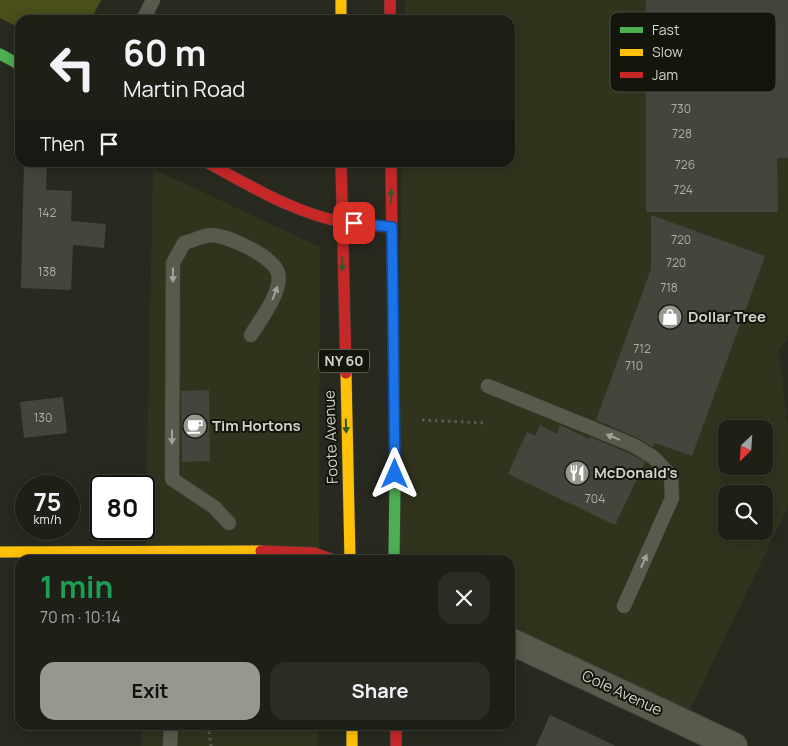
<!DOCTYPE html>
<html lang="en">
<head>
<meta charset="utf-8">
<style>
	:root { --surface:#1e2018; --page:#2b2d25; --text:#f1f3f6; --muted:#a1a3a2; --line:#3c3e37; --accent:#96988d }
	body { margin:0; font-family:Manrope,sans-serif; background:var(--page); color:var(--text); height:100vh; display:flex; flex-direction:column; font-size:19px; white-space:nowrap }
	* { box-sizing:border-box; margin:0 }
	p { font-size:16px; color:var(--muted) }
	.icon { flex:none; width:28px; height:28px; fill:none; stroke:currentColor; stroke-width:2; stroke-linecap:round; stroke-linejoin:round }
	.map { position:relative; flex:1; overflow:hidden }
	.drawer { position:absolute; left:15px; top:555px; width:500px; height:175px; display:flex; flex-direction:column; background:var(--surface); border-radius:15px; box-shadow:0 2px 12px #0003,0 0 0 1px var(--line) }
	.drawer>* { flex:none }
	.guide { position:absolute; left:15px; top:15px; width:500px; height:152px; border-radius:15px; box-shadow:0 2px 12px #0003,0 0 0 1px var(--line); background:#1e2018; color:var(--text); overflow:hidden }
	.needle { width:32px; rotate:205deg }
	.controls { position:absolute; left:718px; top:420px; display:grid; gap:10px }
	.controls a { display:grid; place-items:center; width:55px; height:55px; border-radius:10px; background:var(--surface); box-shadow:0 2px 12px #0003,0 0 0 1px var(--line); font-size:25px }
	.speed { position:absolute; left:15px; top:475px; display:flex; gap:10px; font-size:25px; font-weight:700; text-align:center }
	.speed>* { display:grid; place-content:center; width:65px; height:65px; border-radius:50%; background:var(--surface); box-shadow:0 2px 12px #0003,0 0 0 1px var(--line); line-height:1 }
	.speed small { font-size:12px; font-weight:400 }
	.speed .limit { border:2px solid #111; border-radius:8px; background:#fff; color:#111 }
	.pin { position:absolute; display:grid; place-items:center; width:42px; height:42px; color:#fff; margin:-21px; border-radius:10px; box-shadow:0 2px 8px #0006 }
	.me { position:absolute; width:55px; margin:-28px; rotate:0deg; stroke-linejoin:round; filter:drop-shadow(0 0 4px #0008) }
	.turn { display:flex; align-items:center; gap:18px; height:105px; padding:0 25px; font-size:22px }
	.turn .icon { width:65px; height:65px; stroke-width:2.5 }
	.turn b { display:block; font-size:35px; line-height:42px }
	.then { display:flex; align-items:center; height:48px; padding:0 25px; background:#0003; gap:10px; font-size:19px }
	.round { display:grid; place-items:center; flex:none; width:52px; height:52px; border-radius:15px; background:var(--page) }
	.summary { display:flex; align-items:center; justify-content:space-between; height:85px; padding:0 25px }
	h1 { font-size:30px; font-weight:700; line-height:38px; color:#1e9e55 }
	.primary-button { display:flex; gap:10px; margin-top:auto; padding:10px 25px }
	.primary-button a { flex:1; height:58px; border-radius:15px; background:var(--accent); color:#111; font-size:20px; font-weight:700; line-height:58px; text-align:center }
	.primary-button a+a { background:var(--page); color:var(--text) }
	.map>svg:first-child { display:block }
</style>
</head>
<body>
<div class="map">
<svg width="788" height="746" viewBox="0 0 788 746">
	<rect width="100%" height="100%" fill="#282a20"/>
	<path fill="#30341d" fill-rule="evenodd" d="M 405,0 L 788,0 L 788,337 L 779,351 L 788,427 L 788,507 L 684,722 L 510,639 L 510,560 L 394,560 L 402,163 L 510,162 L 510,20 L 405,20 ZM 726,429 L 764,429 L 764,466 L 726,466 ZM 726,494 L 764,494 L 764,531 L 726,531 Z
		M 153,169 L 320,247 L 319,560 L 145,560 Z
		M 142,725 L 318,725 L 318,746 L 141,746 Z"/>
	<path fill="#494e1b" d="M 0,0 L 101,0 L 91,20 L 20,20 L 20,28 L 0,18 Z"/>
	<path fill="#44453c" d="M 646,0 L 788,0 L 788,158 L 777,158 L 778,212 L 646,212 Z
		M 24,162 L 47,162 L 46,190 L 72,191 L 71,221 L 106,224 L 104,248 L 73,245 L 71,290 L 21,288 Z
		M 651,215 L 765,256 L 692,456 L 655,443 L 653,447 L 636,437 L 596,420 L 651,269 Z
		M 209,390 L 210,461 L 182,462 L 181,391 Z
		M 63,397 L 67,433 L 24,438 L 20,402 Z
		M 540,425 L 557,434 L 560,425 L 589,439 L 590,437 L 629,453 L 645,462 L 615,525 L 508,474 L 527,432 L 535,436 Z
		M 550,715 L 616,746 L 536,746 Z"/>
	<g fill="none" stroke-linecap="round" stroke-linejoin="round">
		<defs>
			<path id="lane" d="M 143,20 L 153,0
				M 488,386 L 633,445 L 653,457 L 671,476 L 672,498 L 624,606
				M 229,523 L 214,507 L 172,479 L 173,263 L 184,243 C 192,241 202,236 210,235 C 227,235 273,256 278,273 C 283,291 260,320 251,335
				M 170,746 L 171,725"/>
			<path id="street" d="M 510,641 L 734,746"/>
			<path id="fast" d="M 0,54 L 20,65
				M 394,560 L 395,483"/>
			<path id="slow" d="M 341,0 L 341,20
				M 346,373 L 350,560
				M 0,552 L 261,551
				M 352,725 L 352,746"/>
			<path id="jam" d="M 390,0 L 390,20
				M 206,162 C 249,185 294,213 342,222 C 359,225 376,226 392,227
				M 341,162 L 346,373
				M 391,162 L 395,483
				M 261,551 L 314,553 L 333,560
				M 396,725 L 396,746"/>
		</defs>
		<use href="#lane" stroke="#42443c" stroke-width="15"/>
		<use href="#street" stroke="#42443c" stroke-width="28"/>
		<use href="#fast" stroke="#42443c" stroke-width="12"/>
		<use href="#slow" stroke="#42443c" stroke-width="12"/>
		<use href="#jam" stroke="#42443c" stroke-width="12"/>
		<path stroke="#595b50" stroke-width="3" stroke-dasharray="2.5 4" stroke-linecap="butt" d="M 422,420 L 486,423
			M 208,725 L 211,746"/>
		<use href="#lane" stroke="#585a4c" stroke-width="14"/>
		<use href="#street" stroke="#585a4c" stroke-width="26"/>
		<use href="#fast" stroke="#4caf50" stroke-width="11"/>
		<use href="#slow" stroke="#ffc107" stroke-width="11"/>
		<use href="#jam" stroke="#c62828" stroke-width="11"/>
	</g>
	<defs><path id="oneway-solid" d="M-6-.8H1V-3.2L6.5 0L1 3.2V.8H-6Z" transform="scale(1.25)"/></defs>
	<g fill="#2d5a2b">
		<use href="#oneway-solid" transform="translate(391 196) rotate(-90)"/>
		<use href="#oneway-solid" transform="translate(342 264) rotate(89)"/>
		<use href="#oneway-solid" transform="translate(346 426) rotate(88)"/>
	</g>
	<g fill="#a1a396">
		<use href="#oneway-solid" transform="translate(173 275) rotate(90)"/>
		<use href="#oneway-solid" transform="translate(275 293) rotate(-69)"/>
		<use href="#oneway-solid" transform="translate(172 437) rotate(90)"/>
		<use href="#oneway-solid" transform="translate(613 437) rotate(-158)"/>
		<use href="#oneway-solid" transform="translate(644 561) rotate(-66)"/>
	</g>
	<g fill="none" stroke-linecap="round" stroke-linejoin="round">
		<defs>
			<path id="route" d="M 354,223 L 392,227 L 395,474"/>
		</defs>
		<use href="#route" stroke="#114b97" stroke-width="12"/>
		<use href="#route" stroke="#1a73e8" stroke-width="9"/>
	</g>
	<defs>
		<symbol id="shop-disc" viewBox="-11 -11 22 22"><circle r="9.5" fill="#96988d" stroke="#14150d"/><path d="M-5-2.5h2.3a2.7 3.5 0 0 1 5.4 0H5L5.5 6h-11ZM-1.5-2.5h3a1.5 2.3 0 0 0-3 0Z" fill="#fff"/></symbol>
		<symbol id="cafe-disc" viewBox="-11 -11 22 22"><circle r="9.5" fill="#96988d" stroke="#14150d"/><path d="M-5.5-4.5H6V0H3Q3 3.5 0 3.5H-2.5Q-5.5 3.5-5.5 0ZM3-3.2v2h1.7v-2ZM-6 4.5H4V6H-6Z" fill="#fff"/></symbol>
		<symbol id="restaurant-disc" viewBox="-11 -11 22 22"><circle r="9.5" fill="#96988d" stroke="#14150d"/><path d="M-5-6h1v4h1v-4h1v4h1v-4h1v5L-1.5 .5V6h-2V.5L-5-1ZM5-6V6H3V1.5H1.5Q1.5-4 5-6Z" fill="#fff"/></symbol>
	</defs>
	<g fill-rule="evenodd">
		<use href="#shop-disc" x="656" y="303" width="28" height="28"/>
		<use href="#cafe-disc" x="181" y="412" width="28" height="28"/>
		<use href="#restaurant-disc" x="563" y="459" width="28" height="28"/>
	</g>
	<g text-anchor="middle" stroke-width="4" stroke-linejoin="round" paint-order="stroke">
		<g font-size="12" fill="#aeb0a5">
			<text x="681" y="113">730</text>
			<text x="682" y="138">728</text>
			<text x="685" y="169">726</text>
			<text x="683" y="194">724</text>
			<text x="47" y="217">142</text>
			<text x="681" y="244">720</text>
			<text x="676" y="267">720</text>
			<text x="47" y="276">138</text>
			<text x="669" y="292">718</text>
			<text x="642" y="353">712</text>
			<text x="634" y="370">710</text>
			<text x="43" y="422">130</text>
			<text x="595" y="503">704</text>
		</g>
		<rect fill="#14150d" stroke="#999b90" stroke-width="1" x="319" y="349.5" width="50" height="23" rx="4"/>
		<g font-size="14" font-weight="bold" fill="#d2d4c8">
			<text x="344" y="366">NY 60</text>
		</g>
		<g font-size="15" font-weight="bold" fill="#d2d4c8" stroke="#14150d" text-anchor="start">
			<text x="688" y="322">Dollar Tree</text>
			<text x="212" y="431">Tim Hortons</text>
			<text x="594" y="478">McDonald's</text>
		</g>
		<g font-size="15" fill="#d2d4c8" stroke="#14150d">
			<text transform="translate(331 437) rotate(-92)" y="5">Foote Avenue</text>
			<text transform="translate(622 693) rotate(25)" y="5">Cole Avenue</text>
		</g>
	</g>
	<rect x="610" y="12" width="166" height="80" rx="8" fill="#14150d" stroke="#4d4e45" stroke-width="1"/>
	<rect x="620" y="27" width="23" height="6" fill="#4caf50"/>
	<rect x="620" y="49" width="23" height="7" fill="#ffc107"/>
	<rect x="620" y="72" width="23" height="6" fill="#c62828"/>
	<g font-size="14" fill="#d2d4c8">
		<text x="652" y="35">Fast</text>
		<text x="652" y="57">Slow</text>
		<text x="652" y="80">Jam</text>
	</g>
</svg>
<div class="controls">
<a><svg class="needle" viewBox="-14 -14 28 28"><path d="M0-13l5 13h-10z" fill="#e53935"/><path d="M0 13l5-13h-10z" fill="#a1a3a2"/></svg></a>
<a><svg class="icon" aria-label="search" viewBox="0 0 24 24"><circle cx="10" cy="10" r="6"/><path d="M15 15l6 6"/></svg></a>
</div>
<div class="speed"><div>75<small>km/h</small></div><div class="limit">80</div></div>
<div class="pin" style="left:354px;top:223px;background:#d93025"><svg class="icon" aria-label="arrive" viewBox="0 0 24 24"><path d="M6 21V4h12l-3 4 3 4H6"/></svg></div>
<svg class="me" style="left:395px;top:474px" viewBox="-20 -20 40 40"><path d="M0-17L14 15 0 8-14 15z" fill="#1a73e8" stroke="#fff" stroke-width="4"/></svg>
<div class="guide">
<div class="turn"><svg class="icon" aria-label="left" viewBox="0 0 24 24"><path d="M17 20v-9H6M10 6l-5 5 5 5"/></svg><div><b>60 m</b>Martin Road</div></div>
<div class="then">Then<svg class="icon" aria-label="arrive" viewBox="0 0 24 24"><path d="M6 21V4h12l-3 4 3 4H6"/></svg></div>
</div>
<section class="drawer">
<div class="summary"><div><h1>1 min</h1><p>70 m · 10:14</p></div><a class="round"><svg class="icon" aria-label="close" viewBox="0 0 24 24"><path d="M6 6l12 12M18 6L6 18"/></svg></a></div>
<div class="primary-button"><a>Exit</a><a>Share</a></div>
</section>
</div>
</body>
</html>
